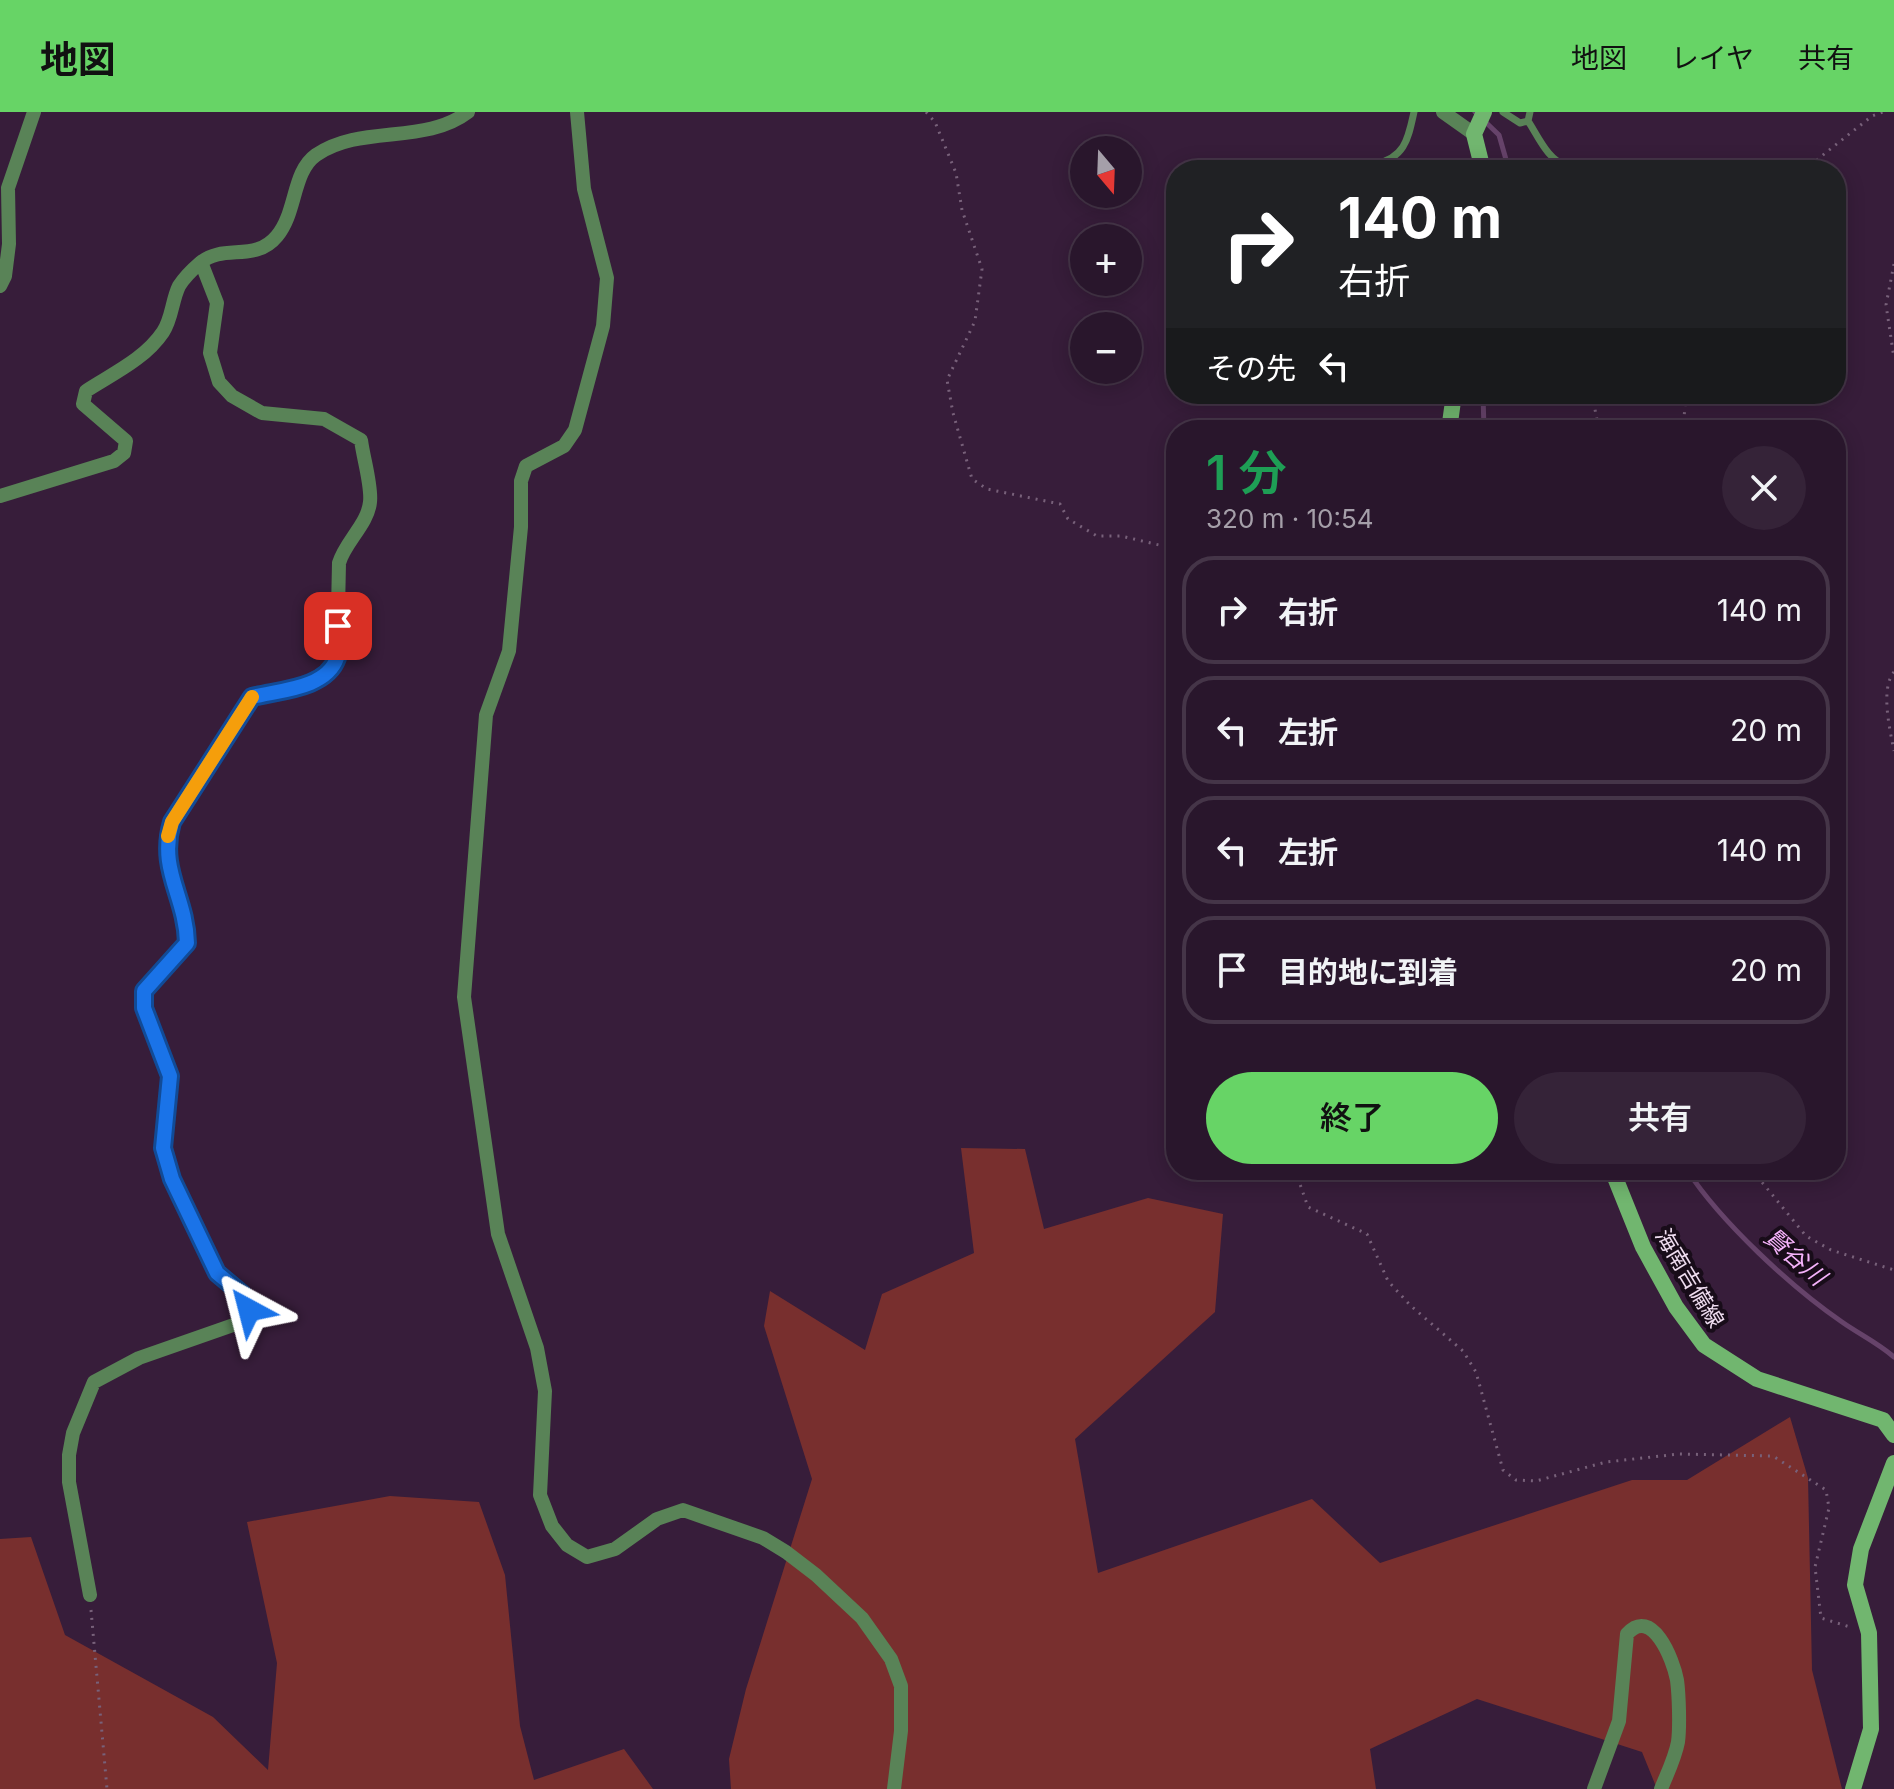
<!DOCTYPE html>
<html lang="ja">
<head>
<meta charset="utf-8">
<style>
	:root { --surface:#29162c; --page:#352338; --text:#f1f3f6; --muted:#a59fa9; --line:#453548; --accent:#67d466 }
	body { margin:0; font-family:Inter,"Noto Sans JP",sans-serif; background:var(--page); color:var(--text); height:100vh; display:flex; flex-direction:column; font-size:30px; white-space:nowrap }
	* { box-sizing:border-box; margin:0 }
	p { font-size:26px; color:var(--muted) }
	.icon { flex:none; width:44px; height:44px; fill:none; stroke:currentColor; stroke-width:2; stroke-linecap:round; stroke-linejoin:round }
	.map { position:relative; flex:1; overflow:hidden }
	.details { position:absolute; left:1166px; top:308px; width:680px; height:760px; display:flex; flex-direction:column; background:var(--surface); border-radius:32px; box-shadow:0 4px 20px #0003,0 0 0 2px var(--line) }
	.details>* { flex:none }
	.top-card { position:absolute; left:1166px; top:48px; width:680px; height:244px; border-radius:32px; box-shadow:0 4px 20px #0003,0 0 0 2px var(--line); background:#202124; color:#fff; overflow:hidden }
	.needle { width:52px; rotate:161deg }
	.controls { position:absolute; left:1070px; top:24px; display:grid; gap:16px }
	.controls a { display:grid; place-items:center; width:72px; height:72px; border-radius:50%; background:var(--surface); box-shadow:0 4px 20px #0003,0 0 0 2px var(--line); font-size:40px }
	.pin { position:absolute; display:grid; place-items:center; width:68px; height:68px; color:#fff; margin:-34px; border-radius:16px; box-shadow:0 4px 12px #0006 }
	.me { position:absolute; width:88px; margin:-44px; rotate:322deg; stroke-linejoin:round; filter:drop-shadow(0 0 6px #0008) }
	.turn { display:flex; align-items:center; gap:28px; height:168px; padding:0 40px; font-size:36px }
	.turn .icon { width:104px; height:104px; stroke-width:2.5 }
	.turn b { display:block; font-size:56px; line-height:68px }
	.then { display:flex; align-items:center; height:76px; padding:0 40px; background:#0003; gap:16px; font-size:30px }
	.round { display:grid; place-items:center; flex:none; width:84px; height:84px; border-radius:42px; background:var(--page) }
	.summary { display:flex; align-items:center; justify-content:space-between; height:136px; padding:0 40px }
	h1 { font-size:48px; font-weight:600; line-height:60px; color:#1e9e55 }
	.cta { display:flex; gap:16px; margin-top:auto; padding:16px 40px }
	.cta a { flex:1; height:92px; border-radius:48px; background:var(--accent); color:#111; font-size:32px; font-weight:600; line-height:92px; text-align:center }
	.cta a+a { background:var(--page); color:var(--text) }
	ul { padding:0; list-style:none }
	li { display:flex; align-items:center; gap:24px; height:108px; margin:0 16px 12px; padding:0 24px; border:4px solid var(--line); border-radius:32px }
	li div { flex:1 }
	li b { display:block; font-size:30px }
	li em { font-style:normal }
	header { display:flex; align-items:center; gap:48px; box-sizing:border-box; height:112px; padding:0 40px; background:var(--accent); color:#111 }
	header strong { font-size:38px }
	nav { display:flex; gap:44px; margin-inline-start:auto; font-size:28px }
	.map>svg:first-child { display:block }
</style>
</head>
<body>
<header>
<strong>地図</strong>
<nav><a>地図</a><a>レイヤ</a><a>共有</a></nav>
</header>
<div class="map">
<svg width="1894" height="1677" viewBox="0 0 1894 1677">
	<rect width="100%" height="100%" fill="#371d3a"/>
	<path fill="#782f2e" d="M 961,1036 L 1025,1037 L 1044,1117 L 1148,1086 L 1223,1102 L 1215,1200 L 1075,1327 L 1098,1461 L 1312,1387 L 1380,1451 L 1632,1368 L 1687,1368 L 1790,1305 L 1808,1366 L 1812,1558 L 1842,1677 L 1657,1677 L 1642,1640 L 1477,1587 L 1370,1637 L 1376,1677 L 731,1677 L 729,1647 L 746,1577 L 812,1367 L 764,1214 L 770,1179 L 865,1238 L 882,1182 L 974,1141 Z
		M 390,1384 L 479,1390 L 505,1463 L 520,1614 L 534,1668 L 624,1637 L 653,1677 L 0,1677 L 0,1427 L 31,1425 L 65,1523 L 213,1605 L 268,1658 L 277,1551 L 247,1410 Z"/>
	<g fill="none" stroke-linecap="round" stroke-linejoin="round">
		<path stroke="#66436a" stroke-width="5" d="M 1475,0 L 1499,23 L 1509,58
			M 1483,282 L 1484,318
			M 1687,1058 C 1721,1110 1791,1175 1842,1210 C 1859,1222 1878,1231 1894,1245"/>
		<path stroke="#78617a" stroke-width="3" stroke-dasharray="2 6" stroke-linecap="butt" d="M 926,0 L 935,10 L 956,61 L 962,98 L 982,157 L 975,209 L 947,268 L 953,301 L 972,367 L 987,377 L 1060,392 L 1068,407 L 1097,424 L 1121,424 L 1176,437
			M 1804,58 L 1872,4 L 1883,0
			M 1894,152 L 1886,193 L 1894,246
			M 1592,282 L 1599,318
			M 1683,318 L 1686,282
			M 1894,560 C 1880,577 1890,618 1894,639
			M 1295,1058 L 1308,1095 L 1367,1122 L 1388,1169 L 1410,1193 L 1463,1239 L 1476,1260 L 1503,1358 L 1516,1368 L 1536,1369 L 1606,1350 L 1679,1342 L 1773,1344 L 1826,1378 L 1829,1396 L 1815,1455 L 1821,1506 L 1850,1515
			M 1752,1058 L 1806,1124 L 1831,1138 L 1894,1158
			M 91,1498 L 107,1677"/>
		<path stroke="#598357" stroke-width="7" d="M 1503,0 L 1520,11 L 1528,9 L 1530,0
			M 1528,9 C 1537,22 1549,51 1567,53 C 1583,55 1582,48 1598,58
			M 1375,52 C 1405,46 1408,27 1414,0"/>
		<path stroke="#598357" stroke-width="14" d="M 577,0 L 584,77 L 607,166 L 603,214 L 575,318 L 564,334 L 526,354 L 521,369 L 521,415 L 509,539 L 486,603 L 464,885 L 498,1122 L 537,1236 L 545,1279 L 540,1383 L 552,1414 L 567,1433 L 587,1445 L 615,1437 L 657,1407 L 683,1398 L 763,1426 L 786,1440 L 816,1463 L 862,1506 L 891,1547 L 901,1574 L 901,1619 L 894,1677
			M 1443,0 L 1474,22
			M 0,174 L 5,164 L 9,132 L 8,76 L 34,0
			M 0,384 L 114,349 L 124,341 L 126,329 L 83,292 L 86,279 C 112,262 145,247 163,220 C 172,207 172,188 179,174 C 184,166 193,157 200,151 C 224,131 255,151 277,124 C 297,100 292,60 316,43 C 361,12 425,33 468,0
			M 90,1483 L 69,1370 L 69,1343 L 73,1321 L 94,1270 L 139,1246 L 239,1211 L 249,1198 L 242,1182 L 217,1161 L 172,1067 L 163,1036 L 170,964 L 144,896 L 144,879 L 187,831 C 186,784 158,758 172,710 L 252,585 L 315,570 L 328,559 L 337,545 L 339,451 C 345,430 368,412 370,390 C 372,374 363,345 361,328 L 324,307 L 262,301 L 232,284 L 219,270 L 210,241 L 217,191 L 201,150
			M 1594,1677 L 1619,1609 L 1627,1522 C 1652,1494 1673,1547 1677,1568 C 1679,1583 1680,1615 1678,1630 C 1675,1646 1667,1662 1661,1677"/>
		<path stroke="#71b66f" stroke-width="16" d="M 1483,58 L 1474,22 L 1484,0
			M 1449,318 L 1454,282
			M 1612,1058 L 1643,1135 L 1676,1195 L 1704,1233 L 1757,1267 L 1883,1308 L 1894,1323
			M 1853,1677 L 1871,1617 L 1869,1521 L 1855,1473 L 1861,1437 L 1894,1351"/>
	</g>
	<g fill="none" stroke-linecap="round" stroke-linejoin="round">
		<defs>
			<path id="route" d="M 249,1198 L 242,1182 L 217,1161 L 172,1067 L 163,1036 L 170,964 L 144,896 L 144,879 L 187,831 C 186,784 158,758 172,710 L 252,585 C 279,578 326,577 337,546 C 340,537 337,523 338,514"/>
		</defs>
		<use href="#route" stroke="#114b97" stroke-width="20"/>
		<use href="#route" stroke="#1a73e8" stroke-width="14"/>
		<path stroke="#f59e0b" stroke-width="14" d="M 168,724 L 172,710 L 252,585"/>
	</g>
	<g text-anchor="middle" stroke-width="8" stroke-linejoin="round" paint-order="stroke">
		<g font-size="22" fill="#efddf0" stroke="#180c19">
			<text transform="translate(1690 1166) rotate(59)" y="8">海南吉備線</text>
		</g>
		<g font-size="24" font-style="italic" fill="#f4b2fa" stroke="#180c19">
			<text transform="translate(1795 1145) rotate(41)" y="8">賢谷川</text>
		</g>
	</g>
</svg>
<div class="controls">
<a><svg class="needle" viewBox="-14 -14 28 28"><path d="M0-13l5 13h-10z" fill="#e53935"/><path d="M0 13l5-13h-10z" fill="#a59fa9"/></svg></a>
<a>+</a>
<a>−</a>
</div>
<div class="pin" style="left:338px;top:514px;background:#d93025"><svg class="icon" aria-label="arrive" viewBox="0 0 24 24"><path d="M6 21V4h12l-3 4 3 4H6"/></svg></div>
<svg class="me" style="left:249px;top:1198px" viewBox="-20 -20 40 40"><path d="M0-17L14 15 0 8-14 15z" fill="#1a73e8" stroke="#fff" stroke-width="4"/></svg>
<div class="top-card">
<div class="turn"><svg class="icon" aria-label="right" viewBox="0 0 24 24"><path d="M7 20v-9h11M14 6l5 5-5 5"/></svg><div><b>140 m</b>右折</div></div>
<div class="then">その先<svg class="icon" aria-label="left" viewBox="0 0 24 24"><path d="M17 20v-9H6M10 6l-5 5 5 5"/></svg></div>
</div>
<section class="details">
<div class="summary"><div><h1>1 分</h1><p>320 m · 10:54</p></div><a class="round"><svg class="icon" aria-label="close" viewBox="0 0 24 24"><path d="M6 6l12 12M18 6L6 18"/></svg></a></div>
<ul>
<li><svg class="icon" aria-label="right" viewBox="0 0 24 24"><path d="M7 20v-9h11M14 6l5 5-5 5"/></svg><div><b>右折</b></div><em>140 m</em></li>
<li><svg class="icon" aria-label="left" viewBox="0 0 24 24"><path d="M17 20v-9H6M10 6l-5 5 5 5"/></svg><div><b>左折</b></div><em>20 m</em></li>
<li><svg class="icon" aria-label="left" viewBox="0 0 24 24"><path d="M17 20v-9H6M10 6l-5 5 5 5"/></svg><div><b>左折</b></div><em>140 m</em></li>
<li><svg class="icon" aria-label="arrive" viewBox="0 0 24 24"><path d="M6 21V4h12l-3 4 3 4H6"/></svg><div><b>目的地に到着</b></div><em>20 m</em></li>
</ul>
<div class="cta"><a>終了</a><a>共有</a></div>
</section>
</div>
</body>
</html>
